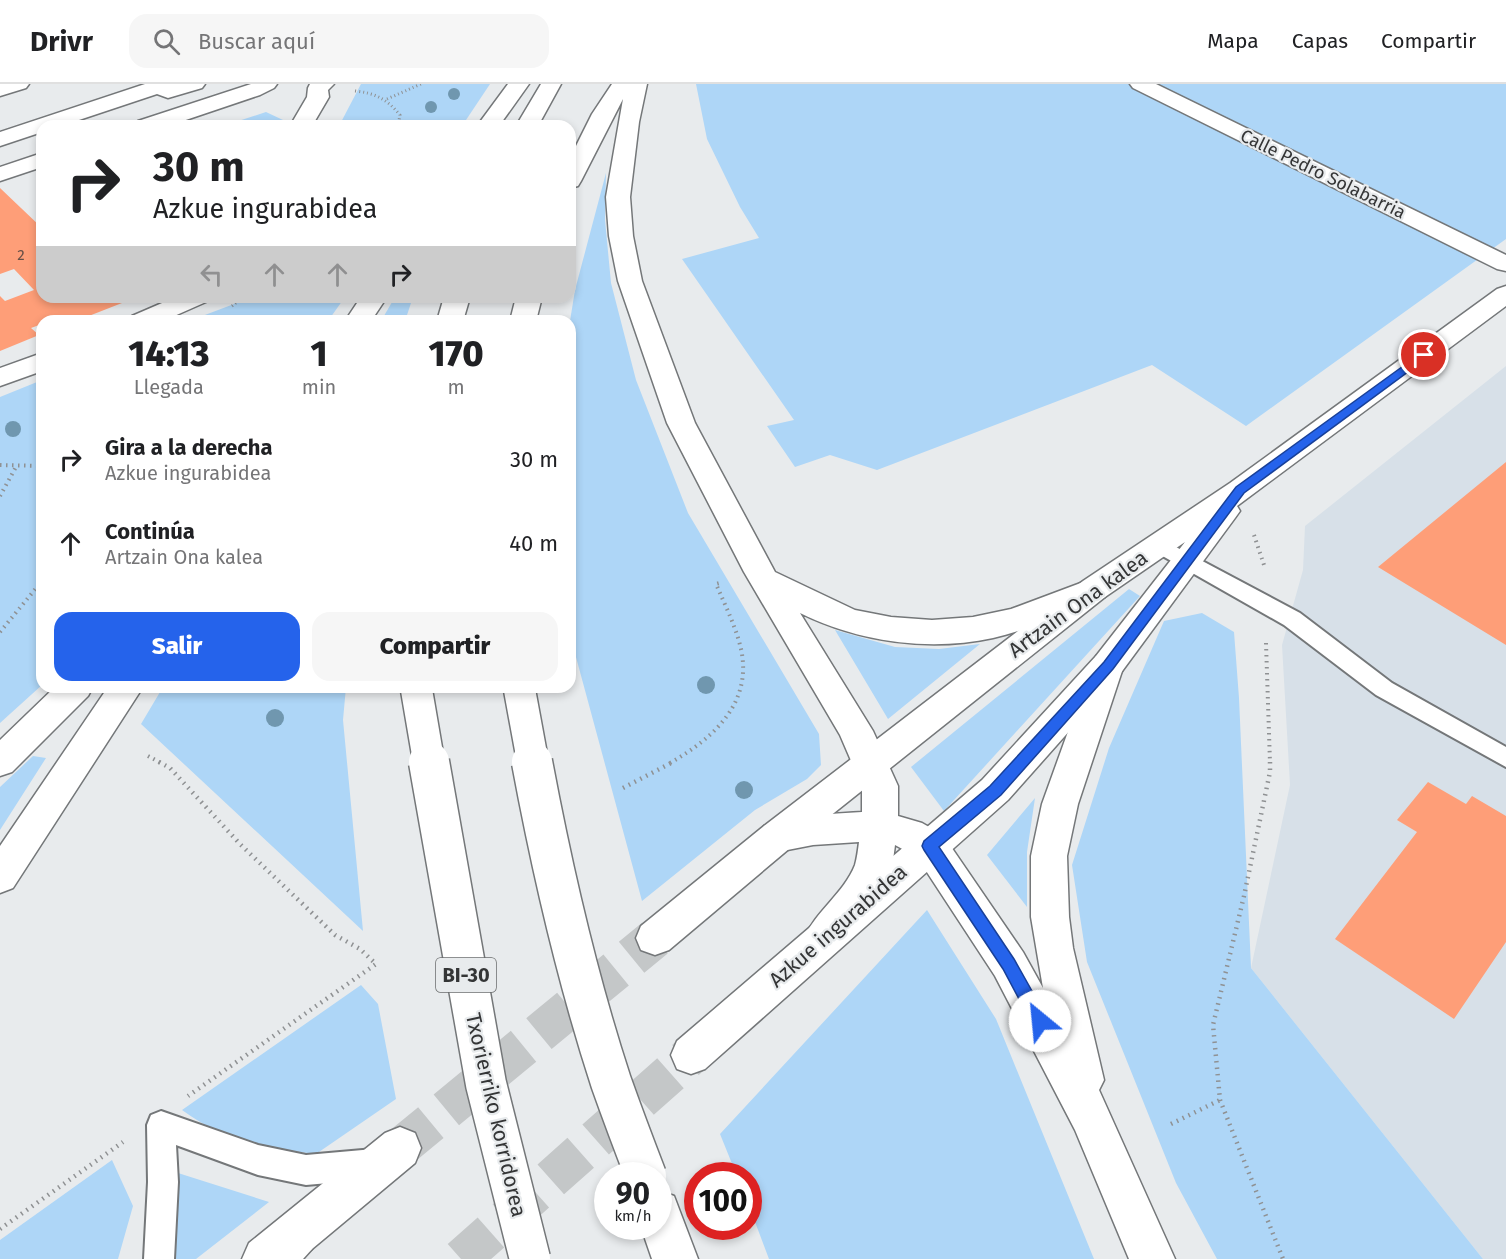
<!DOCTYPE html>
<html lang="es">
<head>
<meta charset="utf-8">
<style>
	:root { --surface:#fff; --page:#f6f6f6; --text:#202124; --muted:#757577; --line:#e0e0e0; --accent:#2563eb }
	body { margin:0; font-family:"Fira Sans",sans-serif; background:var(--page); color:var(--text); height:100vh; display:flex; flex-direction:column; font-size:22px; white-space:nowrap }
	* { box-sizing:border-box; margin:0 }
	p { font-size:20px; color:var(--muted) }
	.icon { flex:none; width:33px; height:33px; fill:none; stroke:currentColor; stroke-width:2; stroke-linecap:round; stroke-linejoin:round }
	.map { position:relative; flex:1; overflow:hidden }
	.side { position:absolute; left:36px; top:231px; width:540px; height:378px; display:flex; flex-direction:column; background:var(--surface); border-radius:18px; box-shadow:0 3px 9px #0003 }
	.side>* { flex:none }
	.banner { position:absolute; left:36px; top:36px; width:540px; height:183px; border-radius:18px; box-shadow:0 3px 9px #0003; background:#fff; color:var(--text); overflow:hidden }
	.speed { position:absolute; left:594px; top:1078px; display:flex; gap:12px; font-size:30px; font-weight:700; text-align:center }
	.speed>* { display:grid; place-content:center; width:78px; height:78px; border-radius:50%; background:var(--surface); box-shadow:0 3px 9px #0003; line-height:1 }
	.speed small { font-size:15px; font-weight:400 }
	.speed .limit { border:9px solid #d22; background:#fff; color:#111 }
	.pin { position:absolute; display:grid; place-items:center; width:51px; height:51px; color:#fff; margin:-26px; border:3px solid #fff; border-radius:50%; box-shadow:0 2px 6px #0007 }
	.me { position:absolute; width:66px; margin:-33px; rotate:332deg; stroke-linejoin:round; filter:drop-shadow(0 0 4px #0008) }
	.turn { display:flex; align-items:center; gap:21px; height:126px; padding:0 18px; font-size:27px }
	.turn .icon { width:78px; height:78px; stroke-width:2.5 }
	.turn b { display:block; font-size:42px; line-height:51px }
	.lanes { display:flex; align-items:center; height:57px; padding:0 18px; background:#0003; justify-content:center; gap:30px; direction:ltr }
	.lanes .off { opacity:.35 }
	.eta { display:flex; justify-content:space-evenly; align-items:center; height:102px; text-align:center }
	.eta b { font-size:36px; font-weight:800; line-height:42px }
	.button { display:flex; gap:12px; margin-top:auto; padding:12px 18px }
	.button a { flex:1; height:69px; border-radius:18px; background:var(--accent); color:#fff; font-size:24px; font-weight:800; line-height:69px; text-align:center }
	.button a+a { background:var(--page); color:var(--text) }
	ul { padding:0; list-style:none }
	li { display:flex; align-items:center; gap:18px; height:84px; padding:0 18px }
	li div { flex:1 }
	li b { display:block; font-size:22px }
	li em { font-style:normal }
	header { display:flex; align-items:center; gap:36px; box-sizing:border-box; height:84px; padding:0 30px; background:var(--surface); border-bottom:2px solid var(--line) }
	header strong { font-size:28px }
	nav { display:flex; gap:33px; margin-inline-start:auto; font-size:21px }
	.search { width:420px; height:54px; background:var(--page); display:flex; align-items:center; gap:15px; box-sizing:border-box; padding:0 21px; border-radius:18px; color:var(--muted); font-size:22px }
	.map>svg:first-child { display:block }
</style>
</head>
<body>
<header>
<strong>Drivr</strong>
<div class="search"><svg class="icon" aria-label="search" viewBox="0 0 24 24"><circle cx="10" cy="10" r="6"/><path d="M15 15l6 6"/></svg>Buscar aquí</div>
<nav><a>Mapa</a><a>Capas</a><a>Compartir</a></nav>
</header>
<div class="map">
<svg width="1506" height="1175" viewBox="0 0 1506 1175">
	<rect width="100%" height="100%" fill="#e8ebed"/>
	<path fill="#d7e0e8" d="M 1506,282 L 1506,1175 L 1483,1175 L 1251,884 L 1290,701 L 1282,561 L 1303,486 L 1305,442 Z"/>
	<path fill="#aed6f7" d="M 361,0 L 490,0 L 462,42 L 339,42 Z
		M 696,0 L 1506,0 L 1506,155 L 1246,342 L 1152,281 L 877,386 L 830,371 L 795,383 L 767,342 L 794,336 L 682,175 L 759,154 L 740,123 L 707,55 Z
		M 266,28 L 283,36 L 279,42 L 223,42 Z
		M 606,89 L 605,136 L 611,199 L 636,296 L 688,429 L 819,650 L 821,681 L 807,695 L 755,726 L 642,817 L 573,562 L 570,530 L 570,237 L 575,206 Z
		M 240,213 L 345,213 L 328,237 L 189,237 L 234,220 Z
		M 395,213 L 413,213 L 405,237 L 381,237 Z
		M 42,296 L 42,601 L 0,639 L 0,313 Z
		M 1129,505 L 1140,512 L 944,727 L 911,683 Z
		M 1202,529 L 1234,548 L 1239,614 L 1251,884 L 1483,1175 L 1217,1175 L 1176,1099 L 1087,878 L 1072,781 L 1109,664 L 1164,537 Z
		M 835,546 L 895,563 L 939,565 L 980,560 L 888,635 Z
		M 163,603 L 346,603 L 343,636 L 363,847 L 141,640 Z
		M 33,672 L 46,674 L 0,746 L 0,703 Z
		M 1035,714 L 1027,768 L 1027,823 L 987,771 Z
		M 927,826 L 996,935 L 1094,1175 L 769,1175 L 749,1122 L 748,1092 L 737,1092 L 720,1050 Z
		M 361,901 L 378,920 L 396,1015 L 316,1070 C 266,1064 224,1057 182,1026 Z
		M 112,1076 L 133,1122 L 118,1175 L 0,1175 L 0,1156 Z
		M 178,1089 L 269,1118 L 196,1175 L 173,1175 Z"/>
	<path fill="#fe9e78" d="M 0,104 L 42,144 L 42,213 L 115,213 L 122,219 L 76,237 L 64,237 L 60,233 L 42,237 L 42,240 L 31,244 L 39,251 L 0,267 L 0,212 L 5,217 L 34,206 L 14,185 L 0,190 Z
		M 1506,378 L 1506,561 L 1378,483 Z
		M 1428,698 L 1466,720 L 1472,712 L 1506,732 L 1506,858 L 1454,935 L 1335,855 L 1417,748 L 1397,736 Z"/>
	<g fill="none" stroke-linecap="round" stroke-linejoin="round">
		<path stroke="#c4c7c8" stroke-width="40" stroke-dasharray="40 20" stroke-linecap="butt" d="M 400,1064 L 655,854
			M 461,1175 L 691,971"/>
		<defs>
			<path id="service" d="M 1159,454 L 1300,529 L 1392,599 L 1506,663 L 1506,683 L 1376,611 L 1284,541 L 1152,466 L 1149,461 L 1152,456 Z
				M 161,1027 L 258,1061 L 306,1071 L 374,1065 L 384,1070 L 389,1080 L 384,1090 L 374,1095 L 306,1101 L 258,1091 L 176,1061 L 178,1098 L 174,1175 L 144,1175 L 148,1098 L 147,1041 L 151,1031 Z"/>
			<path id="pedestrian" d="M 0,0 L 29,0 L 26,4 L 0,12 Z
				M 145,0 L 205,0 L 202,4 L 168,14 L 157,10 L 61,42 L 42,42 L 42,48 L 0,62 L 0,48 Z"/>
			<path id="minor" d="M 251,0 L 277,0 L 274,4 L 260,11 L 168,42 L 135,42 L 138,37 Z
				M 310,0 L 334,0 L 328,6 L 329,13 L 312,42 L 290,42 L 307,13 L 308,4 Z
				M 1130,0 L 1156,0 L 1506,171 L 1506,187 L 1497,185 L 1133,4 Z
				M 42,69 L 42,83 L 0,97 L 0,83 Z
				M 176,213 L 210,213 L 206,218 L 163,237 L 128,237 L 132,232 Z
				M 42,269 L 42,287 L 0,302 L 0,284 Z"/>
			<path id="secondary" d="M 1506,202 L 1506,222 L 1237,422 L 1240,427 L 1235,434 L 1120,590 L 1008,716 L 705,985 L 691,990 L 677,985 L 671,971 L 677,957 L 982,696 L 1096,572 L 1185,458 L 1105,513 L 790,764 L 669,866 L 655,871 L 641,866 L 636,854 L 641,842 L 764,742 L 1083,497 L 1230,399 L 1497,205 Z
				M 400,1043 L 415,1049 L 421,1064 L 415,1079 L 300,1175 L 242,1175 L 249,1159 L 385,1049 Z"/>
			<path id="motorway" d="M 508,0 L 529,0 L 499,42 L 477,42 Z
				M 541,0 L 561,0 L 538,42 L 516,42 Z
				M 612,0 L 647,0 L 639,38 L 630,113 L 633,152 L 642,197 L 695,339 L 775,488 L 855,526 L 891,533 L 932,536 L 973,533 L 1011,525 L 1094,494 L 1105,497 L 1110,505 L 1105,513 C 1068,528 1032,545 993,554 C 929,568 859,558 800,529 L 873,647 L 898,702 L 898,732 L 922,739 L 943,751 L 1023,868 L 1043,904 L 1031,833 L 1031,772 L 1042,720 L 1092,581 L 1096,572 L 1108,569 L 1120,572 L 1124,581 L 1078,720 L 1067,772 L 1069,833 L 1073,864 L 1104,996 L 1099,1006 L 1175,1175 L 1129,1175 L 1075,1046 L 995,892 L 917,773 L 895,761 L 892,784 L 871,821 L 837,866 L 823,871 L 809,866 L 804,854 C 816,827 844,809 855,781 C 857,774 858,766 859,758 L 813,761 L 777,768 L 764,764 L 759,753 L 764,742 C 796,731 829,730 862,728 L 862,702 L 840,651 L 744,488 L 667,339 L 618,197 L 609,152 L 606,113 L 623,15 L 581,97 L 578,102 L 570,104 L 570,74 L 592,30 Z
				M 361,213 L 387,213 L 371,237 L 345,237 Z
				M 444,213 L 470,213 L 463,237 L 437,237 Z
				M 516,213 L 542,213 L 536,237 L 510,237 Z
				M 55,603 L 93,603 L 88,612 L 12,688 L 0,692 L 0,656 Z
				M 108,603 L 143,603 L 13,804 L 0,809 L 0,762 Z
				M 658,1106 L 674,1112 L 698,1175 L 652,1175 L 641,1143 L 658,1143 Z
				M 296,1127 L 312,1133 L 318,1149 L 312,1165 L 303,1175 L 249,1175 C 259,1153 274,1136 296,1127 Z"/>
		</defs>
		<use href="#service" stroke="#747779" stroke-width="4"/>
		<use href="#pedestrian" stroke="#747779" stroke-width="3"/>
		<use href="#minor" stroke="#747779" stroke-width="3"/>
		<use href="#secondary" stroke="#747779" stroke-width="3"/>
		<use href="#motorway" stroke="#747779" stroke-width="3"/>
		<path stroke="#8f9193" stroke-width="3" stroke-dasharray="1 3" stroke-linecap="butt" d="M 355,7 C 375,9 387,15 400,31 L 398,42
			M 387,15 L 421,0
			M 232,222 L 243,213"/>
		<path stroke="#8f9193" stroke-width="4" stroke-dasharray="1.5 4.5" stroke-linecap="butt" d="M 0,381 L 42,382
			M 0,412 L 17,381
			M 1254,451 L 1264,481
			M 0,548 L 42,497
			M 1266,559 L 1270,679
			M 148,672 L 161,679
			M 670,679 C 712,655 753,620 741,565 C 736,543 725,521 716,500 L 723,498"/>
		<path stroke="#8f9193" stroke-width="4.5" stroke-dasharray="1.5 5" stroke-linecap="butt" d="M 159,678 L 170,684 L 240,760 L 335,851 L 360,865 L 376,880 L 188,1012
			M 1270,678 L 1270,688 L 1244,812 L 1213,941 L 1220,1016 L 1283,1175
			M 623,704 L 673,678
			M 1171,1040 L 1220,1016
			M 0,1145 L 123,1058"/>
		<use href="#service" fill="#fff" fill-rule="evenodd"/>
		<use href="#pedestrian" fill="#fff" fill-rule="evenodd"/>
		<use href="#minor" fill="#fff" fill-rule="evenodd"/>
		<use href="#secondary" fill="#fff" fill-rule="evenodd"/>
		<use href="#motorway" fill="#fff" fill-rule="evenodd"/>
		<defs>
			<path id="motorway-bridge-far1" d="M 416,603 L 429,679
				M 519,603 L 533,679"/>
			<path id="motorway-bridge" d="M 429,678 L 486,1000 L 530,1175
				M 532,678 C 552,785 577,894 611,998 C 622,1029 634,1061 646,1092"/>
		</defs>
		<use href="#motorway-bridge-far1" stroke="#747779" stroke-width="34" stroke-linecap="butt"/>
		<use href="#motorway-bridge" stroke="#747779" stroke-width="43" stroke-linecap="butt"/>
		<use href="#motorway-bridge-far1" stroke="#fff" stroke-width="31"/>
		<use href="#motorway-bridge" stroke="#fff" stroke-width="40"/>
	</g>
	<g fill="#7097af">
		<circle cx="454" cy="10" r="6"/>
		<circle cx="431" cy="23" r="6"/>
		<circle cx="13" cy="345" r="8"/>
		<circle cx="706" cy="601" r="9"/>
		<circle cx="275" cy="634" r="9"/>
		<circle cx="744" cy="706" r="9"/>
	</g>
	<path fill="#2563eb" stroke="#184099" stroke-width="1.5" d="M 1424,267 L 1428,268 L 1428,273 L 1244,409 L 1113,585 L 1001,711 L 939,763 L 1014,875 L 1046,932 L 1048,937 L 1046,943 L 1040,945 L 1034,943 L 1003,885 L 924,766 L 922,762 L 924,757 L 990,702 L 1104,578 L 1236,403 Z"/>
	<g text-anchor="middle" stroke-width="4.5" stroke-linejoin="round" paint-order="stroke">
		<g font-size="15" fill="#664f46">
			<text x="21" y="176">2</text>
		</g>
		<g font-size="18" fill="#343536" stroke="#e8ebed">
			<text transform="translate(1323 90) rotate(26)" y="6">Calle Pedro Solabarria</text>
		</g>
		<rect fill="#e8ebed" stroke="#6a6c6d" stroke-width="1.5" x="436" y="874" width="60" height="34" rx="4.5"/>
		<g font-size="20" font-weight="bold" fill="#343536">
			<text x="466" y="898">BI-30</text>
		</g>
		<g font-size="21" fill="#343536" stroke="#e8ebed">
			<text transform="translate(1078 520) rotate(-36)" y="7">Artzain Ona kalea</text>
			<text transform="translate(838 842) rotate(-41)" y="7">Azkue ingurabidea</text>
			<text transform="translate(496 1031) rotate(77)" y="7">Txorierriko korridorea</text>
		</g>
	</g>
</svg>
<div class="speed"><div>90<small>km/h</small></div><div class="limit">100</div></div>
<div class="pin" style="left:1424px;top:271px;background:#d93025"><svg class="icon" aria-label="arrive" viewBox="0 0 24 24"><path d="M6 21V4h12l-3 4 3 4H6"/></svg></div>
<svg class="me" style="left:1040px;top:937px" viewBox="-20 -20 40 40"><circle r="19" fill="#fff"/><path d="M0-13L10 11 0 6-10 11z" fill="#2563eb"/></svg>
<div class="banner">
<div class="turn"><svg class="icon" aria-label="right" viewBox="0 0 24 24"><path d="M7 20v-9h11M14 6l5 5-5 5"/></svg><div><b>30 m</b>Azkue ingurabidea</div></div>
<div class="lanes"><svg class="icon off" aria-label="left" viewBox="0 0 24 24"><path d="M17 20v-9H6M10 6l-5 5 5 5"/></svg><svg class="icon off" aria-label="ahead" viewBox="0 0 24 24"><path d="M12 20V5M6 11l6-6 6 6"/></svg><svg class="icon off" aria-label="ahead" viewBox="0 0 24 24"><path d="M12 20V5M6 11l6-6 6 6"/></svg><svg class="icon" aria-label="right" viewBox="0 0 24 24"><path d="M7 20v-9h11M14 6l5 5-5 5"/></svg></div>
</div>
<section class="side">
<div class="eta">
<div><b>14:13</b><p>Llegada</p></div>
<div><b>1</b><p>min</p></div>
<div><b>170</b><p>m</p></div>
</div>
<ul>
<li><svg class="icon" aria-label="right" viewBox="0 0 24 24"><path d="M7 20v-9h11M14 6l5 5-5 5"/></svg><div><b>Gira a la derecha</b><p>Azkue ingurabidea</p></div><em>30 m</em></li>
<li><svg class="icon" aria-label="ahead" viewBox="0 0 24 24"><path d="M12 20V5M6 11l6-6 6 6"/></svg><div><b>Continúa</b><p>Artzain Ona kalea</p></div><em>40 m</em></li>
</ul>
<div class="button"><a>Salir</a><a>Compartir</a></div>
</section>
</div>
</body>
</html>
